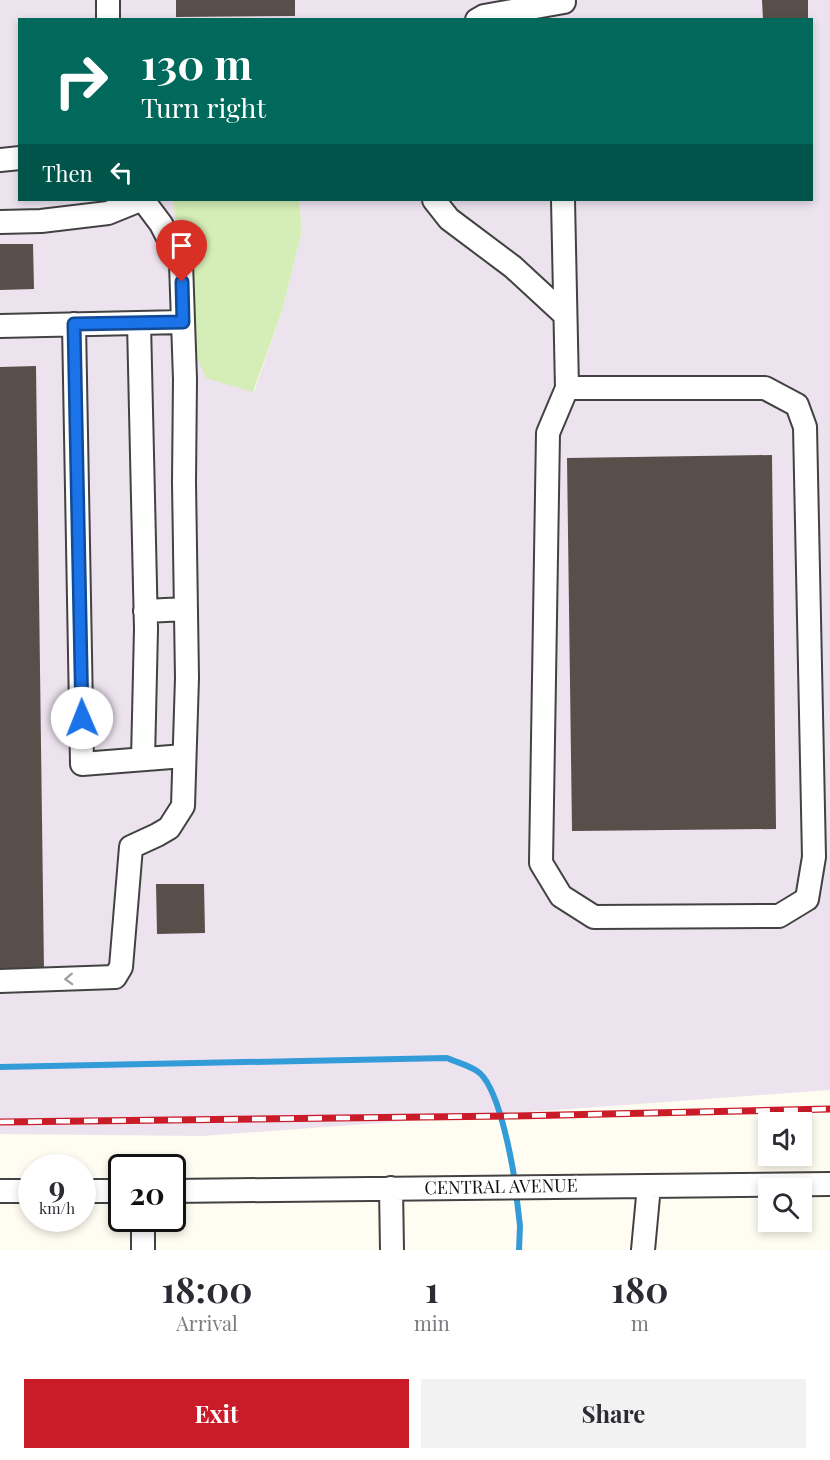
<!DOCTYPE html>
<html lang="en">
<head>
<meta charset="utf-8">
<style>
	:root { --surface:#fff; --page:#f2f2f3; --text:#2b2b33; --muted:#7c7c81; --accent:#ca1b29 }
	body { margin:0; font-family:"Playfair Display",serif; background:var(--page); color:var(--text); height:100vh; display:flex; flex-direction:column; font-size:22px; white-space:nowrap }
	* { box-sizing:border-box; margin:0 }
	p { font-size:20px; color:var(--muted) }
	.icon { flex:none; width:33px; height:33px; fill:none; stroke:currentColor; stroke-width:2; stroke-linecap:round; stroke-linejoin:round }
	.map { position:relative; height:1250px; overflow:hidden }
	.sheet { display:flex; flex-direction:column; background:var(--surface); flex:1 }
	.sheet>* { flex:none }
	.guide { position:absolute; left:18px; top:18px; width:795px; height:183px; border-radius:0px; box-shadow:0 3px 9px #0003; background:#00695c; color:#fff; overflow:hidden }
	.fabs { position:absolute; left:758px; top:1112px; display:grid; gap:12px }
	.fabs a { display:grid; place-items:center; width:54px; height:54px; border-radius:0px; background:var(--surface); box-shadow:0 3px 9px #0003; font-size:30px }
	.speed { position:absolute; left:18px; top:1154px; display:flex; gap:12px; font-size:30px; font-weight:700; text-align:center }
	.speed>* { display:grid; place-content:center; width:78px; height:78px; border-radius:50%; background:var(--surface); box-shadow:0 3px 9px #0003; line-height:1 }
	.speed small { font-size:15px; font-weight:400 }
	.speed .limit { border:3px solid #111; border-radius:9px; background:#fff; color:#111 }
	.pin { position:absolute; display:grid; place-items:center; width:51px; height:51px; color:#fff; margin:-62px -26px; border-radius:50% 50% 50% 0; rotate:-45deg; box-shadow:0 0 6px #0007 }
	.pin .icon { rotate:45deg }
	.me { position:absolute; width:66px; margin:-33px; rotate:359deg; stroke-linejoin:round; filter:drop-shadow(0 0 4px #0008) }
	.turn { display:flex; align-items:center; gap:21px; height:126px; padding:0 24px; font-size:27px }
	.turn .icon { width:78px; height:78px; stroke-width:2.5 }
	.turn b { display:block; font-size:42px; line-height:51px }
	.then { display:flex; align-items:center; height:57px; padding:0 24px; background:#0003; gap:12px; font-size:22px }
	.eta { display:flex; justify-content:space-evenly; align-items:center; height:102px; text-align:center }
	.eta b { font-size:36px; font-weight:700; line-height:42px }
	.button { display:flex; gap:12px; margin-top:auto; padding:12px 24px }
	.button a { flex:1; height:69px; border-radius:0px; background:var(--accent); color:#fff; font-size:24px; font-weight:700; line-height:69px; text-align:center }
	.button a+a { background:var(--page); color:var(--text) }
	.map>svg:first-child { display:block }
</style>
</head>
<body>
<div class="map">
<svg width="830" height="1250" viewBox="0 0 830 1250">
	<rect width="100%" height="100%" fill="#fffcf1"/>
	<path fill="#ece3ee" d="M 0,0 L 96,0 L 96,19 L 20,20 L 20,200 L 173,200 L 179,251 L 254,392 L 282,311 L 302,231 L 299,200 L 812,200 L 812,20 L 120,20 L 120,0 L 830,0 L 830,1090 L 203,1136 L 0,1134 Z"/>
	<path fill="#d5edb6" d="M 173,200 L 299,200 L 302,231 L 282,311 L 253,392 L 206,378 L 182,323 L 179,251 Z"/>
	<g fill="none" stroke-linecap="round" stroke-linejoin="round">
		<path stroke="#329bd8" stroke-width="6" d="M 0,1067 L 447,1058 C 456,1062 468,1065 477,1071 C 498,1084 511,1157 515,1182
			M 516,1192 L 520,1226 L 519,1250"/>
	</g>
	<path fill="#584f4a" d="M 176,0 L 295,0 L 295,16 L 176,17 Z
		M 762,0 L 808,0 L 808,20 L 763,20 Z
		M 0,244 L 33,244 L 34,289 L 0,290 Z
		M 36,366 L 44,971 L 0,971 L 0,367 Z
		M 772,455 L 776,829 L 572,831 L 567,458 Z
		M 156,884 L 204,884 L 205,933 L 157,934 Z"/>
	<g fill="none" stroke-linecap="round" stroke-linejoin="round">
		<defs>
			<path id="minor" d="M 108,0 L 108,20
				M 477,20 L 484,16 L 564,2
				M 0,160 L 20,158
				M 434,200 L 449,219 L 513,267 L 565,315
				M 563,200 L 567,388 L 548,433 L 541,863 L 561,896 L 594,917 L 779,916 L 807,899 L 814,857 L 805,427 L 797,405 L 765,388 L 567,388
				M 0,222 L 41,221 L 108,213 L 140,200
				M 139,323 L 146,629 L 143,759
				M 74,324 L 82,764 L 184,756
				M 0,326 L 183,322
				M 145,611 L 186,609
				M 0,981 L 115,977 L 121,967 L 131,847 L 157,835 L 169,828 L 183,806 L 187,678 L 184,482 L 185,379 L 181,263 L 161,224 L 143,200
				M 391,1188 L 392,1250
				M 0,1191 L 32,1191
				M 82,1191 L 122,1191
				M 172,1191 L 830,1184
				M 143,1218 L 143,1250
				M 643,1250 L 649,1186"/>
		</defs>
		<use href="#minor" stroke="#424242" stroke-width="26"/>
		<use href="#minor" stroke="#fff" stroke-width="22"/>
		<defs>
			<path id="rail" d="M 0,1122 L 515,1116 L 830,1109"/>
		</defs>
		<use href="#rail" stroke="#ca1b29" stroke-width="7"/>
		<use href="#rail" stroke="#fff" stroke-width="4.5" stroke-dasharray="14" stroke-linecap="butt"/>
	</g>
	<defs><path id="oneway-chevron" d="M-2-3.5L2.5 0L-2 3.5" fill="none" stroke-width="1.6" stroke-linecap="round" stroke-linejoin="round" transform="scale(1.5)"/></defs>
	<use stroke="#9f9f9f" href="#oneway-chevron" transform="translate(69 979) rotate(178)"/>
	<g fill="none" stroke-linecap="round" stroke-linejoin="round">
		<defs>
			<path id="route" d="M 82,718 L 74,324 L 183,322 L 182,282"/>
		</defs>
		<use href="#route" stroke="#114b97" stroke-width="15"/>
		<use href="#route" stroke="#1a73e8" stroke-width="10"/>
	</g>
	<g text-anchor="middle" stroke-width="6" stroke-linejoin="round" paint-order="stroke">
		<g font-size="18" fill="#0f0f0f" stroke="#fff">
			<text transform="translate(501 1187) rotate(-1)" y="6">CENTRAL AVENUE</text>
		</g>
	</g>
</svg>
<div class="fabs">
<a><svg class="icon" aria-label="sound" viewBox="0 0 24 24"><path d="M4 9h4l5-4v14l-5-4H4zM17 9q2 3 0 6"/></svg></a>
<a><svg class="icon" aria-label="search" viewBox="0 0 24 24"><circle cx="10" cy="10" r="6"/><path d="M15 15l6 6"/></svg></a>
</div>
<div class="speed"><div>9<small>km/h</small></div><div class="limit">20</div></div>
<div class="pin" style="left:182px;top:282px;background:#d93025"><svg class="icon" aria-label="arrive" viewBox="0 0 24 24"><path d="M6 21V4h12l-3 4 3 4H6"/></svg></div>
<svg class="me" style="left:82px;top:718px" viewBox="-20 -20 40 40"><circle r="19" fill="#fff"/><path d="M0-13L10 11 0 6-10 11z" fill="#1a73e8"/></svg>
<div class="guide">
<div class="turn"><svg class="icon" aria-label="right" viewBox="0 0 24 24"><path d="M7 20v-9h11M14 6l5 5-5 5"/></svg><div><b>130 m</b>Turn right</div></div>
<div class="then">Then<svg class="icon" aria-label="left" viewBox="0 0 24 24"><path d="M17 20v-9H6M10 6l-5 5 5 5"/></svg></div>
</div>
</div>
<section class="sheet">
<div class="eta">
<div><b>18:00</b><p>Arrival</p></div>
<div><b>1</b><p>min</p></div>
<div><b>180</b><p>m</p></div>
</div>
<div class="button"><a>Exit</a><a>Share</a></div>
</section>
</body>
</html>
